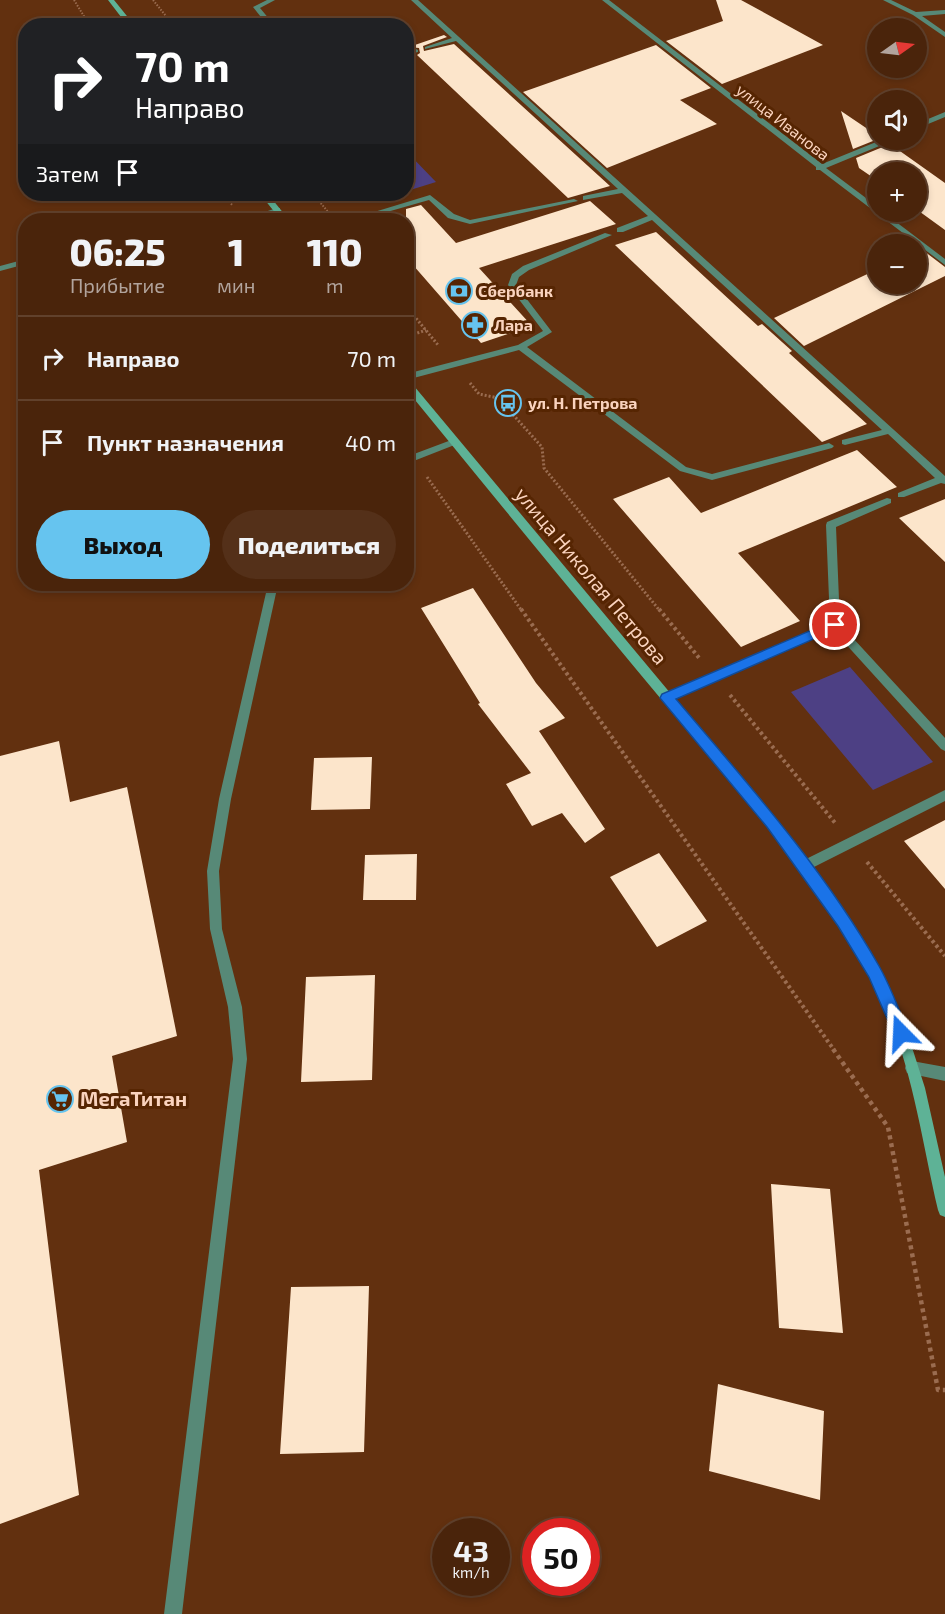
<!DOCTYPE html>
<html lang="ru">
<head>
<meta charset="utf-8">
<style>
	:root { --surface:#4a240b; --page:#543019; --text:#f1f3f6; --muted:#b2a49d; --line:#61412c; --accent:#66c4ef }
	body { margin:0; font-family:"Exo 2",sans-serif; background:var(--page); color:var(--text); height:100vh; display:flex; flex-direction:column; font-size:22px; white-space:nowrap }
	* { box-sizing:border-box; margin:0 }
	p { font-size:20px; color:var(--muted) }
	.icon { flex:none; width:33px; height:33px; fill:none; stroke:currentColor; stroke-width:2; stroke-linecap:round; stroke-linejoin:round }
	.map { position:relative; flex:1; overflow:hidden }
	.drawer { position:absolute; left:18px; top:213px; width:396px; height:378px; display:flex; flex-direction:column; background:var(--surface); border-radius:24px; box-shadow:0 3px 9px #0003,0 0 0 2px var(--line) }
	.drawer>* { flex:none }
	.hud { position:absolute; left:18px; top:18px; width:396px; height:183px; border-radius:24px; box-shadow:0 3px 9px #0003,0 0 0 2px var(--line); background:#202124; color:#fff; overflow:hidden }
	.needle { width:39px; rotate:76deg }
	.controls { position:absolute; left:867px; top:18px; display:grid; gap:12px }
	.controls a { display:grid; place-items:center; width:60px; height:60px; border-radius:50%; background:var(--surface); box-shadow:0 3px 9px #0003,0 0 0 2px var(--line); font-size:30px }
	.speed { position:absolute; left:432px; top:1518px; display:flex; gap:12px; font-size:30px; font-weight:700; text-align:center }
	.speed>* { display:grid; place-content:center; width:78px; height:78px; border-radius:50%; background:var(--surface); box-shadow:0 3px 9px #0003,0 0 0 2px var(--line); line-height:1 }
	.speed small { font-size:15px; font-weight:400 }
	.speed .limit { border:9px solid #d22; background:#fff; color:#111 }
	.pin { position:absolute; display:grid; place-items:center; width:51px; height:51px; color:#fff; margin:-26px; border:3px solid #fff; border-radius:50%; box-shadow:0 2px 6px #0007 }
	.me { position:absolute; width:66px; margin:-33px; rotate:339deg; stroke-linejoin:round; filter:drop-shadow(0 0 4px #0008) }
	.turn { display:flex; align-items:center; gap:21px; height:126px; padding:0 18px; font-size:27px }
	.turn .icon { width:78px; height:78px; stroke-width:2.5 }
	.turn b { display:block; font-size:42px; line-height:51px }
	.then { display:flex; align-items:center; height:57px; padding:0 18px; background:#0003; gap:12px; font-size:22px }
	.eta { display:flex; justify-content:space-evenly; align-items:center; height:102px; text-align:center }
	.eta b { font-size:36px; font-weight:800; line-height:42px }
	.primary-button { display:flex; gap:12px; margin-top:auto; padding:12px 18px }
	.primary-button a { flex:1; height:69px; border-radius:36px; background:var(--accent); color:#111; font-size:24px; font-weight:800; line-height:69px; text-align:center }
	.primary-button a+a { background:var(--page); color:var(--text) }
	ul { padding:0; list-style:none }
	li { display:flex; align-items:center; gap:18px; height:84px; padding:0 18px; border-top:2px solid var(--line) }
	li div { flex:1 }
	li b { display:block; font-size:22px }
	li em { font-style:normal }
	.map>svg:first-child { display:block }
</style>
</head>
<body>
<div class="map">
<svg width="945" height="1614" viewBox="0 0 945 1614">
	<rect width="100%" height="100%" fill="#62300f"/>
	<path fill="#4d4084" d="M 406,152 L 407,152 L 436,182 L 407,191 Z
		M 850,667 L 933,762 L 873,790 L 791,692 Z"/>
	<path fill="#fce5cb" d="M 716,0 L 741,0 L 823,45 L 722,84 L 666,41 L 723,21 Z
		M 444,35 L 447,37 L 423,46 L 424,51 L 454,44 L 610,186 L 568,198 L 417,55 L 420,53 L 419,48 L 409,47 Z
		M 656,45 L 711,88 L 680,100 L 717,124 L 607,168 L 523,92 Z
		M 841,111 L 878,136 L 878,139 L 853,149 Z
		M 890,144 L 945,183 L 945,230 L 916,209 L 916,172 L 878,172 L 878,181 L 859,168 L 856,158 Z
		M 590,201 L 616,224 L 479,268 L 532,326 L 481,343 L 406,257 L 406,209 L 421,205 L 456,243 Z
		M 656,232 L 758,326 L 762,324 L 792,351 L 789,353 L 867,424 L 822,442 L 615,245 Z
		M 920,248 L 945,267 L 945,276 L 804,346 L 774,318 L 878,269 L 878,284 L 916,284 L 916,250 Z
		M 857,450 L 897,487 L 738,553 L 800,621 L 741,647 L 613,499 L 669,477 L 701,513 Z
		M 945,499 L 945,562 L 899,518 Z
		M 473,588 L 536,683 L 565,718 L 539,731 L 605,829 L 585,843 L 562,813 L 532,826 L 506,784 L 531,773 L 478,704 L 480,703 L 421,608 Z
		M 59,741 L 70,802 L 127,787 L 177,1036 L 112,1056 L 127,1142 L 39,1170 L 79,1495 L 0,1524 L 0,756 Z
		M 372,757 L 370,809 L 311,810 L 314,758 Z
		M 945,820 L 945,889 L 904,841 Z
		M 659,853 L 707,921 L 657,947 L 610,877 Z
		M 417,854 L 416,900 L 363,900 L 365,855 Z
		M 375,975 L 372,1080 L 301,1082 L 306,977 Z
		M 771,1184 L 830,1189 L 843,1333 L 779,1328 Z
		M 369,1286 L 364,1452 L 280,1454 L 291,1287 Z
		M 718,1384 L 824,1411 L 820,1500 L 709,1471 Z"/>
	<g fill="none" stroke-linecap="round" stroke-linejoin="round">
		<path stroke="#9a6c50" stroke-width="2" stroke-dasharray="1.5 1.5" stroke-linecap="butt" d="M 74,0 L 90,26
			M 153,0 L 174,26
			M 224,194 L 232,205
			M 313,194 L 329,213"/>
		<path stroke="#9a6c50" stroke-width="3" stroke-dasharray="2 2" stroke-linecap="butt" d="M 406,306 L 438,345
			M 406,337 L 426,330
			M 470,383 L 479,394 L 498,398 L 542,447 L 544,468 L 660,611
			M 427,477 L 522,611"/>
		<path stroke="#9a6c50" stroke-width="4" stroke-dasharray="3 3" stroke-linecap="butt" d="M 521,609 L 834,1050
			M 659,609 L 700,659
			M 730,695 L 836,824
			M 867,862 L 945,956"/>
		<path stroke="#9a6c50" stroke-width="4.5" stroke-dasharray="4 4" stroke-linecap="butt" d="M 833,1049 L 888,1127 L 938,1390 L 945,1390"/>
		<path fill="#578977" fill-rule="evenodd" d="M 267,0 L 275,0 L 260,8 L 275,26 L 268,26 L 253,7 Z
			M 411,0 L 418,0 L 945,476 L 945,484 L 941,483 L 904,497 L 898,497 L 898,493 L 935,478 L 888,434 L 845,445 L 842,444 L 842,440 L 882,430 L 652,220 L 623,232 L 617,232 L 617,228 L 648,216 L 622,193 L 583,200 L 583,196 L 618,189 L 456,41 L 425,49 L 425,47 L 452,38 Z
			M 602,0 L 609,0 L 822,164 L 881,140 L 889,140 L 889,142 L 826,168 L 878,207 L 878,212 L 883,212 L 945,259 L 945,265 L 820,170 L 816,170 L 816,167 Z
			M 416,49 L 418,50 L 418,52 L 406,55 L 406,51 Z
			M 945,112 L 945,117 L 916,129 L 916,124 Z
			M 430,195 L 454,214 L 470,220 L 574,199 L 578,201 L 470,224 L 448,218 L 429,200 L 359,220 L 348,220 Z
			M 277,208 L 280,208 L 280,212 L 251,220 L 240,220 Z
			M 605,233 L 612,235 L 529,270 L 519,277 L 516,285 L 552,332 L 527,347 L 686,467 L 712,474 L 829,443 L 834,446 L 832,448 L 712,480 L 680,471 L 519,350 L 406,380 L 406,374 L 518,345 L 543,331 L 508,285 L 512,274 L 523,266 Z
			M 26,259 L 26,264 L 0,271 L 0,266 Z
			M 887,498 L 891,499 L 891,503 L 836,527 L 840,624 L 945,738 L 945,751 L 941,749 L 833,630 L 671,701 L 663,701 L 661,698 L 663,695 L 830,623 L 826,525 L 827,522 Z
			M 945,790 L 945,801 L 808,870 L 804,871 L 800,870 L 798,866 L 800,862 Z
			M 912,1061 L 945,1067 L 945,1081 L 907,1073 L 905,1068 L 907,1063 Z"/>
		<path fill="#578977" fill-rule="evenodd" d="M 883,0 L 891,0 L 916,12 L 945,10 L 945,14 L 922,16 L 945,32 L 945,37 L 913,15 Z
			M 454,439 L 457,440 L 457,444 L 406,464 L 406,457 Z
			M 268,584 L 278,584 L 231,799 L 219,871 L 222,929 L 242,1007 L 247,1059 L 182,1614 L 164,1614 L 233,1059 L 228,1007 L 210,929 L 207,871 L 219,799 Z"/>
		<path fill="#5eb296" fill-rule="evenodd" d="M 108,0 L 114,0 L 135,26 L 128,26 Z
			M 260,194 L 268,194 L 289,220 L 281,220 Z
			M 406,379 L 409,380 L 777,821 L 834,896 L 859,934 L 882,973 L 902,1016 L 925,1088 L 945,1177 L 945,1217 L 940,1215 L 938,1210 C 923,1146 914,1078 889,1017 C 843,906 757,814 681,723 C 604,631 527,537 451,444 L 406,389 Z"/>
	</g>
	<path fill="#1a73e8" stroke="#114b97" stroke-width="1.5" d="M 835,620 L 841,625 L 839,628 L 676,699 C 748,784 824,869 879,966 C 891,987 899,1011 909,1033 L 907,1039 L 901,1041 L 896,1039 L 869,977 L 838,926 L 767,827 L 660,698 L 662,694 Z"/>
	<defs>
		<symbol id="bank-ring" viewBox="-11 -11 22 22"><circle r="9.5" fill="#562502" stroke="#66c4ef" stroke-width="1.5"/><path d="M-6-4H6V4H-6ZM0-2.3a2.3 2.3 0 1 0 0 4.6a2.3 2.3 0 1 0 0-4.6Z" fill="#66c4ef"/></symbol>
		<symbol id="pharmacy-ring" viewBox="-11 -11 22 22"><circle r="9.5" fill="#562502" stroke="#66c4ef" stroke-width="1.5"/><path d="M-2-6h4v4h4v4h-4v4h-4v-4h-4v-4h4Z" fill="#66c4ef"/></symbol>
		<symbol id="bus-ring" viewBox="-11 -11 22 22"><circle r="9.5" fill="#562502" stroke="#66c4ef" stroke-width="1.5"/><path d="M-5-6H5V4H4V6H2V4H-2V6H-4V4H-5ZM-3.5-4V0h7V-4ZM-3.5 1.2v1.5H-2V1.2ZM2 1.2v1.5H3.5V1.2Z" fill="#66c4ef"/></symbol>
		<symbol id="supermarket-ring" viewBox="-11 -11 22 22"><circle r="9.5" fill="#562502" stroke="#66c4ef" stroke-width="1.5"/><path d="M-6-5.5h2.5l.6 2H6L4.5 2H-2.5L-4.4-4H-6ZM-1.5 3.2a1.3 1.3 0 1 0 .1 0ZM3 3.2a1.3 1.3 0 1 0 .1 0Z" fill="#66c4ef"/></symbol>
	</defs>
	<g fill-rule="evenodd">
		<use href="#bank-ring" x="444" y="276" width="30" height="30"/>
		<use href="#pharmacy-ring" x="460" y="310" width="30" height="30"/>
		<use href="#bus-ring" x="493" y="388" width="30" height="30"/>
		<use href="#supermarket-ring" x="45" y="1084" width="30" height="30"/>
	</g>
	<g text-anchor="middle" stroke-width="6" stroke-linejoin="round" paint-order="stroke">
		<g font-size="16" fill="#fad3be" stroke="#562502">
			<text transform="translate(783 122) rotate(38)" y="6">улица Иванова</text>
		</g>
		<g font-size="16" font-weight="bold" fill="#fad3be" stroke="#562502" text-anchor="start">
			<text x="478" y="297">Сбербанк</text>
			<text x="494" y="331">Лара</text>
			<text x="528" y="409">ул. Н. Петрова</text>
		</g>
		<g font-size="20" fill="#fad3be" stroke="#562502">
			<text transform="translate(591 576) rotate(50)" y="7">улица Николая Петрова</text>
		</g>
		<g font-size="20" font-weight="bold" fill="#fad3be" stroke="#562502" text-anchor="start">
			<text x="80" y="1106">МегаТитан</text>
		</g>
	</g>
</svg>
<div class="controls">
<a><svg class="needle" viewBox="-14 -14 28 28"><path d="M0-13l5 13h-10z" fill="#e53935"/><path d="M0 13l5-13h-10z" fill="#b2a49d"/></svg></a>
<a><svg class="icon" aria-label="sound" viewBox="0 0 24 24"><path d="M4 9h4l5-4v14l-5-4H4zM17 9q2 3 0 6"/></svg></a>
<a>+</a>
<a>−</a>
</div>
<div class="speed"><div>43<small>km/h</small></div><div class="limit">50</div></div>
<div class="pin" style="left:835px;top:625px;background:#d93025"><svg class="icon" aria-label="arrive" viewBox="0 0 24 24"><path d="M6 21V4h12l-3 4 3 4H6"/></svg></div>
<svg class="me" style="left:901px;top:1033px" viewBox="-20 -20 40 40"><path d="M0-17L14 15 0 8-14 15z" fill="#1a73e8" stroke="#fff" stroke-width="4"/></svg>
<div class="hud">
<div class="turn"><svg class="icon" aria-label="right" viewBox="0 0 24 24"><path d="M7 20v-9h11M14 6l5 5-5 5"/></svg><div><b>70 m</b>Направо</div></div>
<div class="then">Затем<svg class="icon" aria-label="arrive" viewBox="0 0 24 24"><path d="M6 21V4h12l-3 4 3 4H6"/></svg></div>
</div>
<section class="drawer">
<div class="eta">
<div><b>06:25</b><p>Прибытие</p></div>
<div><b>1</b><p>мин</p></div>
<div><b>110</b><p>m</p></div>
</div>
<ul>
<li><svg class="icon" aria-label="right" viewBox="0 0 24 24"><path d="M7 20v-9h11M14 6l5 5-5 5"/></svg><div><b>Направо</b></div><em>70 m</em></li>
<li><svg class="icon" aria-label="arrive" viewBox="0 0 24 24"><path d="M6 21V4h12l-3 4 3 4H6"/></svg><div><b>Пункт назначения</b></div><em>40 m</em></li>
</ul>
<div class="primary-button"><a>Выход</a><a>Поделиться</a></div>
</section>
</div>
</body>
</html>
